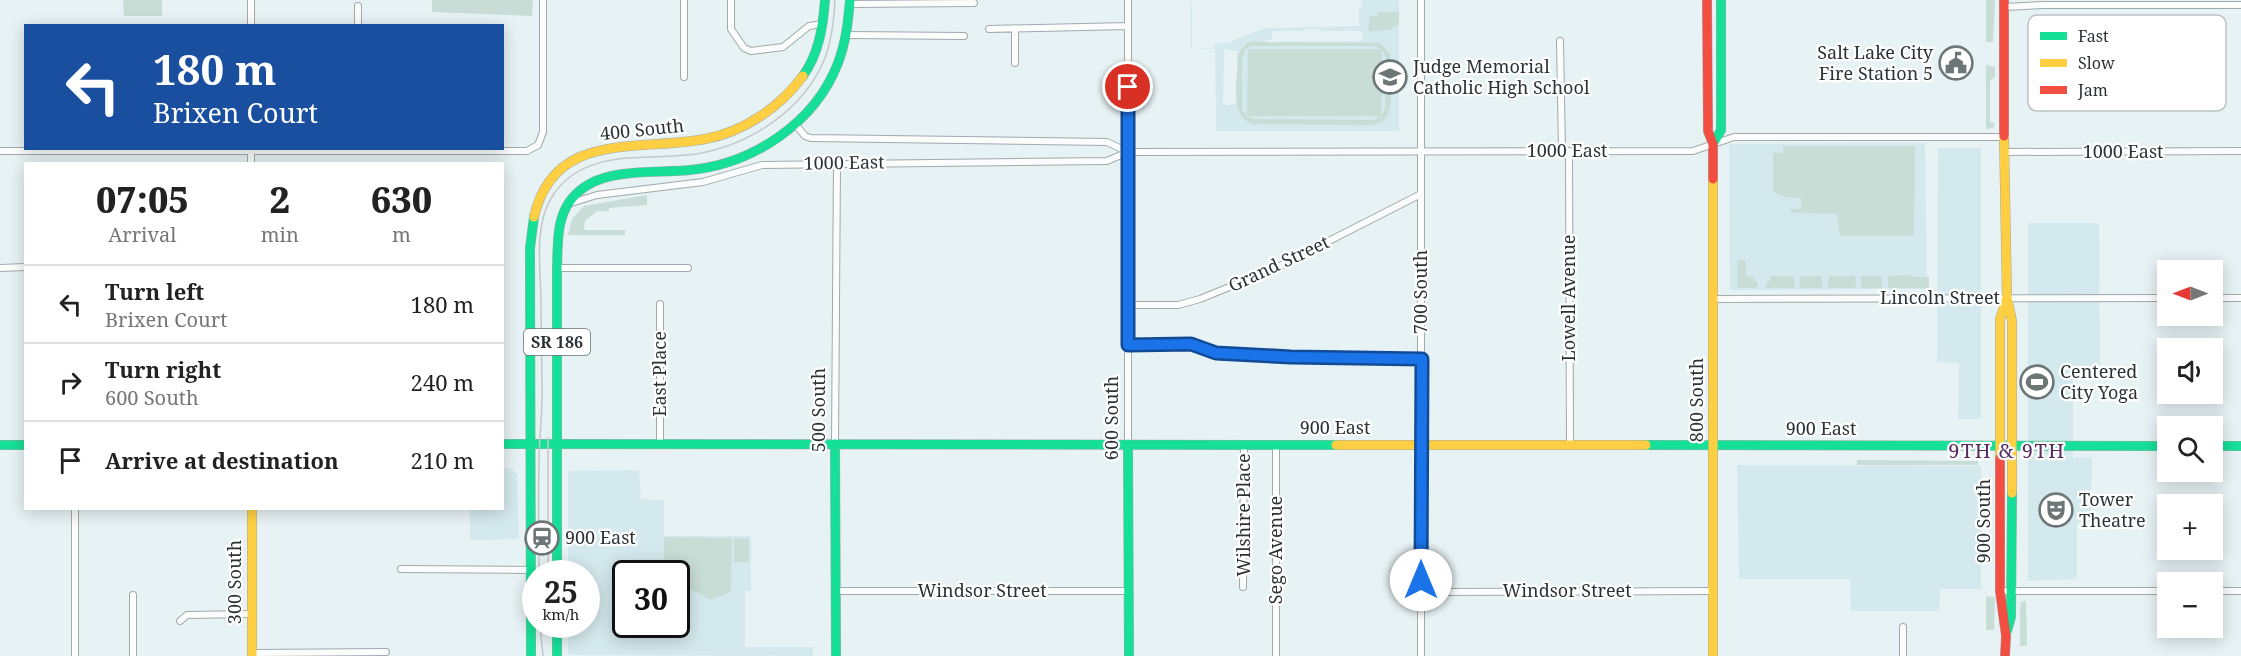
<!DOCTYPE html>
<html lang="en">
<head>
<meta charset="utf-8">
<style>
	:root { --surface:#fff; --page:#f2f2f2; --text:#222; --muted:#767676; --line:#e0e0e0 }
	body { margin:0; font-family:"Noto Serif",serif; background:var(--page); color:var(--text); height:100vh; display:flex; flex-direction:column; font-size:22px; white-space:nowrap }
	* { box-sizing:border-box; margin:0 }
	p { font-size:20px; color:var(--muted) }
	.icon { flex:none; width:33px; height:33px; fill:none; stroke:currentColor; stroke-width:2; stroke-linecap:round; stroke-linejoin:round }
	.map { position:relative; flex:1; overflow:hidden }
	.panel { position:absolute; left:24px; top:162px; width:480px; height:348px; display:flex; flex-direction:column; background:var(--surface); border-radius:0px; box-shadow:0 3px 15px #0003 }
	.panel>* { flex:none }
	.top-card { position:absolute; left:24px; top:24px; width:480px; height:126px; border-radius:0px; box-shadow:0 3px 15px #0003; background:#1a4fa0; color:#fff; overflow:hidden }
	.needle { width:39px; rotate:270deg }
	.buttons { position:absolute; left:2157px; top:260px; display:grid; gap:12px }
	.buttons a { display:grid; place-items:center; width:66px; height:66px; border-radius:0px; background:var(--surface); box-shadow:0 3px 15px #0003; font-size:30px }
	.speed { position:absolute; left:522px; top:560px; display:flex; gap:12px; font-size:30px; font-weight:700; text-align:center }
	.speed>* { display:grid; place-content:center; width:78px; height:78px; border-radius:50%; background:var(--surface); box-shadow:0 3px 15px #0003; line-height:1 }
	.speed small { font-size:15px; font-weight:400 }
	.speed .limit { border:3px solid #111; border-radius:9px; background:#fff; color:#111 }
	.pin { position:absolute; display:grid; place-items:center; width:51px; height:51px; color:#fff; margin:-26px; border:3px solid #fff; border-radius:50%; box-shadow:0 2px 6px #0007 }
	.me { position:absolute; width:66px; margin:-33px; rotate:0deg; stroke-linejoin:round; filter:drop-shadow(0 0 4px #0008) }
	.turn { display:flex; align-items:center; gap:21px; height:126px; padding:0 30px; font-size:27px }
	.turn .icon { width:78px; height:78px; stroke-width:2.5 }
	.turn b { display:block; font-size:42px; line-height:51px }
	.eta { display:flex; justify-content:space-evenly; align-items:center; height:102px; text-align:center }
	.eta b { font-size:36px; font-weight:800; line-height:42px }
	ul { padding:0; list-style:none }
	li { display:flex; align-items:center; gap:18px; height:78px; padding:0 30px; border-top:2px solid var(--line) }
	li div { flex:1 }
	li b { display:block; font-size:22px }
	li em { font-style:normal }
	.map>svg:first-child { display:block }
</style>
</head>
<body>
<div class="map">
<svg width="2241" height="656" viewBox="0 0 2241 656">
	<rect width="100%" height="100%" fill="#e7f2f4"/>
	<path fill="#d4e9ed" fill-rule="evenodd" d="M 1190,0 L 1192,9 L 1192,49 L 1212,48 L 1215,44 L 1229,42 L 1265,28 L 1359,26 L 1359,7 L 1362,7 L 1362,0 L 1399,0 L 1399,131 L 1216,131 L 1215,47 L 1212,49 L 1191,49 ZM 1305,29 L 1321,29 L 1321,31 L 1361,31 L 1363,41 L 1266,42 L 1266,40 L 1272,40 L 1272,31 L 1304,31 ZM 1224,49 L 1237,51 L 1237,103 L 1230,104 L 1230,105 L 1223,105 Z
		M 1925,143 L 1927,289 L 1730,290 L 1729,144 Z
		M 1938,148 L 1981,148 L 1981,419 L 1958,419 L 1959,363 L 1937,362 Z
		M 2028,223 L 2099,223 L 2100,368 L 2073,369 L 2073,458 L 2092,457 L 2091,521 L 2077,523 L 2077,579 L 2028,581 Z
		M 1737,465 L 1981,466 L 1981,589 L 1940,589 L 1939,611 L 1851,611 L 1850,579 L 1739,579 Z
		M 503,468 L 510,468 L 517,474 L 519,539 L 470,540 L 470,509 L 502,508 Z
		M 639,470 L 641,499 L 664,500 L 664,536 L 751,536 L 751,591 L 745,591 L 745,647 L 813,647 L 813,656 L 568,655 L 568,624 L 586,624 L 586,573 L 568,573 L 568,471 ZM 626,573 L 676,573 L 676,624 L 626,624 Z"/>
	<path fill="#c8ddd6" fill-rule="evenodd" d="M 123,0 L 162,0 L 162,16 L 124,16 Z
		M 432,0 L 533,0 L 532,16 L 432,12 Z
		M 1986,0 L 1995,0 L 1993,42 L 1986,42 Z
		M 1378,12 L 1399,12 L 1399,24 L 1390,30 L 1368,31 L 1370,16 L 1378,16 Z
		M 1248,42 L 1380,43 L 1390,54 C 1390,67 1393,103 1388,114 C 1385,121 1379,123 1373,125 L 1253,124 C 1228,116 1238,78 1238,57 L 1241,50 ZM 1251,46 L 1375,46 L 1381,49 L 1248,49 L 1247,116 L 1242,109 L 1242,58 L 1245,50 ZM 1382,50 L 1386,57 L 1385,108 L 1381,116 ZM 1247,116 L 1381,116 L 1374,120 L 1254,119 Z
		M 1986,65 L 1995,67 L 1995,76 L 1990,81 L 1990,122 L 1995,123 L 1993,128 L 1986,129 Z
		M 1783,146 L 1915,146 L 1914,236 L 1840,236 L 1837,214 L 1795,213 L 1790,211 L 1790,209 L 1801,209 L 1801,198 L 1789,198 L 1773,192 L 1773,153 L 1783,153 Z
		M 647,195 L 647,205 L 609,208 L 609,211 L 597,211 L 585,221 L 584,230 L 625,230 L 625,235 L 568,235 L 572,219 L 584,206 Z
		M 1737,260 L 1743,260 L 1746,263 L 1746,276 L 1752,277 L 1757,282 L 1758,288 L 1737,288 Z
		M 1911,275 L 1911,277 L 1929,277 L 1929,288 L 1888,288 L 1888,276 Z
		M 1771,276 L 1794,276 L 1795,288 L 1766,288 L 1766,283 L 1770,281 Z
		M 1800,276 L 1821,276 L 1823,288 L 1799,288 Z
		M 1829,276 L 1855,276 L 1856,288 L 1828,288 Z
		M 1861,276 L 1870,276 L 1872,278 L 1874,276 L 1882,276 L 1882,288 L 1861,288 Z
		M 1857,460 L 1978,461 L 1978,465 L 1857,465 Z
		M 664,537 L 732,538 L 731,592 L 711,600 L 677,582 L 676,573 L 664,573 Z
		M 734,538 L 749,539 L 749,562 L 734,562 Z
		M 1986,596 L 1995,597 L 1994,630 L 1986,630 Z
		M 2026,601 L 2027,646 L 2020,646 L 2020,608 L 2021,602 Z"/>
	<g fill="none" stroke-linecap="round" stroke-linejoin="round">
		<defs>
			<path id="street" d="M 251,0 L 251,26
				M 684,0 L 684,77
				M 731,0 L 731,29 L 744,48 L 751,51 L 783,47 L 809,26 L 823,24
				M 1128,0 L 1128,444
				M 1421,0 L 1421,656
				M 850,4 L 974,3
				M 2004,7 L 2044,5 L 2241,5
				M 358,26 L 358,6
				M 989,29 L 1128,26
				M 1015,29 L 1015,63
				M 847,35 L 964,36
				M 1560,41 L 1562,151
				M 795,124 L 805,136 L 811,138 L 1107,142 L 1128,152
				M 251,149 L 251,164
				M 0,151 L 527,151 L 538,145 L 543,132 L 543,0
				M 1569,151 L 1570,445
				M 2004,152 L 2241,151
				M 571,203 L 597,195 L 703,182 L 762,165 L 1107,161 L 1128,152 L 1693,151 L 1734,137 L 2004,137
				M 0,268 L 26,267
				M 557,268 L 688,268
				M 2212,298 L 2241,298
				M 1713,299 L 2168,298
				M 660,304 L 660,444
				M 1128,305 L 1178,305 L 1200,299 L 1276,268 L 1421,194
				M 1128,345 L 1191,344 L 1216,353 L 1291,357 L 1422,359
				M 835,444 L 837,163
				M 401,569 L 531,570
				M 1243,587 L 1244,444
				M 835,591 L 1129,591
				M 2000,591 L 2168,591
				M 2212,591 L 2241,591
				M 1421,592 L 1713,591
				M 133,595 L 133,656
				M 180,621 L 187,615 L 252,614
				M 1903,627 L 1903,656
				M 252,653 L 386,652
				M 75,656 L 75,508
				M 1276,656 L 1276,444"/>
			<path id="fast" d="M 803,76 C 819,53 823,27 825,0
				M 1713,144 L 1721,130 L 1721,0
				M 502,444 L 1336,445
				M 835,444 L 836,656
				M 1128,444 L 1129,656
				M 0,445 L 26,445
				M 1646,445 L 2168,446
				M 2212,446 L 2241,446
				M 557,573 L 557,268 C 558,246 556,220 570,201 C 596,165 651,174 690,170 C 753,164 815,123 838,63 C 846,42 848,22 850,0
				M 557,624 L 557,656
				M 2007,631 L 2011,617 L 2012,493
				M 531,656 L 530,248 L 534,217"/>
			<path id="slow" d="M 1713,179 L 1713,656
				M 534,217 C 554,129 640,152 705,139 C 744,132 780,107 803,76
				M 2007,298 L 2012,321 L 2012,493
				M 1336,445 L 1646,445
				M 2000,458 L 2000,319 L 2007,298 L 2004,136
				M 252,508 L 252,656"/>
			<path id="jam" d="M 1707,0 L 1708,131 L 1713,144 L 1713,179
				M 2004,0 L 2004,136
				M 2000,458 L 2000,591 L 2006,636 L 2005,656"/>
		</defs>
		<use href="#street" stroke="#a1a9ab" stroke-width="8"/>
		<use href="#fast" stroke="#a1a9ab" stroke-width="10"/>
		<use href="#slow" stroke="#a1a9ab" stroke-width="10"/>
		<use href="#jam" stroke="#a1a9ab" stroke-width="10"/>
		<use href="#street" stroke="#fbfdfd" stroke-width="6"/>
		<use href="#fast" stroke="#16e098" stroke-width="9"/>
		<use href="#slow" stroke="#ffcf43" stroke-width="9"/>
		<use href="#jam" stroke="#f24e42" stroke-width="9"/>
		<path stroke="#c5c8c9" stroke-width="1.5" d="M 539,573 C 539,537 538,500 539,464 C 539,442 542,419 542,396 C 542,363 541,330 541,297 C 540,264 534,224 553,195 C 585,147 647,161 696,154 C 750,145 804,110 825,58 C 832,39 834,20 835,0
			M 548,573 L 548,438
			M 540,624 L 543,656"/>
	</g>
	<g fill="none" stroke-linecap="round" stroke-linejoin="round">
		<defs>
			<path id="route" d="M 1128,87 L 1128,345 L 1191,344 L 1216,353 L 1291,357 L 1422,359 L 1421,580"/>
		</defs>
		<use href="#route" stroke="#114b97" stroke-width="15"/>
		<use href="#route" stroke="#1a73e8" stroke-width="10"/>
	</g>
	<defs>
		<symbol id="civic-ring" viewBox="-11 -11 22 22"><circle r="9.5" fill="#fff" stroke="#6d7677" stroke-width="1.5"/><path d="M-.6-6.5H3V-4.5H.6V-3L4-1V1h2V6H-6V1h2V-1L-.6-3ZM-1.2 2.5V6h2.4V2.5Z" fill="#6d7677"/></symbol>
		<symbol id="school-ring" viewBox="-11 -11 22 22"><circle r="9.5" fill="#fff" stroke="#6d7677" stroke-width="1.5"/><path d="M0-5L7-2L0 1L-7-2ZM-4 1L0 2.5L4 1V4Q0 6-4 4Z" fill="#6d7677"/></symbol>
		<symbol id="stadium-ring" viewBox="-11 -11 22 22"><circle r="9.5" fill="#fff" stroke="#6d7677" stroke-width="1.5"/><path d="M0-5a6.5 5 0 1 0 0 10a6.5 5 0 1 0 0-10ZM-3.5-1.8h7v3.6h-7Z" fill="#6d7677"/></symbol>
		<symbol id="theatre-ring" viewBox="-11 -11 22 22"><circle r="9.5" fill="#fff" stroke="#6d7677" stroke-width="1.5"/><path d="M-5-5.5Q0-4 5-5.5V0Q5 5 0 6Q-5 5-5 0ZM-3.3-2.5H-1v1.5H-3.3ZM1-2.5H3.3v1.5H1ZM-2.8 1Q0 5.5 2.8 1Z" fill="#6d7677"/></symbol>
		<symbol id="station-ring" viewBox="-11 -11 22 22"><circle r="9.5" fill="#fff" stroke="#6d7677" stroke-width="1.5"/><path d="M-3-6H3Q5-6 5-4V2Q5 4 3 4L4.5 6H3L1.5 4h-3L-3 6H-4.5L-3 4Q-5 4-5 2V-4Q-5-6-3-6ZM-3.5-4v3h7v-3ZM-3.5 1v1.5H-2V1ZM2 1v1.5H3.5V1Z" fill="#6d7677"/></symbol>
	</defs>
	<g fill-rule="evenodd">
		<use href="#civic-ring" x="1937" y="44" width="38" height="38"/>
		<use href="#school-ring" x="1371" y="58" width="38" height="38"/>
		<use href="#stadium-ring" x="2018" y="363" width="38" height="38"/>
		<use href="#theatre-ring" x="2037" y="491" width="38" height="38"/>
		<use href="#station-ring" x="523" y="519" width="38" height="38"/>
	</g>
	<g text-anchor="middle" stroke-width="4.5" stroke-linejoin="round" paint-order="stroke">
		<rect fill="#fff" stroke="#6b7071" stroke-width="1.5" x="524" y="329" width="66" height="26" rx="4.5"/>
		<g font-size="16" font-weight="bold" fill="#2b3334">
			<text x="557" y="348">SR 186</text>
		</g>
		<g font-size="18" fill="#2b3334" stroke="#fff" text-anchor="start">
			<text x="1933" y="59" text-anchor="end">Salt Lake City<tspan x="1933" dy="21">Fire Station 5</tspan></text>
			<text x="1413" y="73">Judge Memorial<tspan x="1413" dy="21">Catholic High School</tspan></text>
			<text x="2060" y="378">Centered<tspan x="2060" dy="21">City Yoga</tspan></text>
			<text x="2079" y="506">Tower<tspan x="2079" dy="21">Theatre</tspan></text>
			<text x="565" y="544">900 East</text>
		</g>
		<g font-size="18" fill="#2b3334" stroke="#fff">
			<text transform="translate(642 130) rotate(-6)" y="6">400 South</text>
			<text x="1567" y="157">1000 East</text>
			<text x="2123" y="158">1000 East</text>
			<text transform="translate(844 163) rotate(-1)" y="6">1000 East</text>
			<text transform="translate(1279 264) rotate(-25)" y="6">Grand Street</text>
			<text transform="translate(1421 292) rotate(-90)" y="6">700 South</text>
			<text transform="translate(1569 298) rotate(-90)" y="6">Lowell Avenue</text>
			<text x="1940" y="304">Lincoln Street</text>
			<text transform="translate(660 374) rotate(-90)" y="6">East Place</text>
			<text transform="translate(1697 400) rotate(-90)" y="6">800 South</text>
			<text transform="translate(819 410) rotate(-90)" y="6">500 South</text>
			<text transform="translate(1112 418) rotate(-90)" y="6">600 South</text>
			<text x="1335" y="434">900 East</text>
			<text x="1821" y="435">900 East</text>
			<text transform="translate(1244 515) rotate(-90)" y="6">Wilshire Place</text>
			<text transform="translate(1984 521) rotate(-90)" y="6">900 South</text>
			<text transform="translate(1276 550) rotate(-90)" y="6">Sego Avenue</text>
			<text transform="translate(235 582) rotate(-90)" y="6">300 South</text>
			<text x="982" y="597">Windsor Street</text>
			<text x="1567" y="597">Windsor Street</text>
		</g>
		<g font-size="20" letter-spacing="1.5" fill="#572b5e" stroke="#fff">
			<text x="2007" y="458">9TH &amp; 9TH</text>
		</g>
	</g>
	<rect x="2028" y="15" width="198" height="96" rx="9" fill="#fff" stroke="#bfc2c2" stroke-width="1.5"/>
	<rect x="2040" y="32" width="27" height="8" fill="#16e098"/>
	<rect x="2040" y="59" width="27" height="8" fill="#ffcf43"/>
	<rect x="2040" y="86" width="27" height="8" fill="#f24e42"/>
	<g font-size="16" fill="#2b3334">
		<text x="2078" y="42">Fast</text>
		<text x="2078" y="69">Slow</text>
		<text x="2078" y="96">Jam</text>
	</g>
</svg>
<div class="buttons">
<a><svg class="needle" viewBox="-14 -14 28 28"><path d="M0-13l5 13h-10z" fill="#e53935"/><path d="M0 13l5-13h-10z" fill="#767676"/></svg></a>
<a><svg class="icon" aria-label="sound" viewBox="0 0 24 24"><path d="M4 9h4l5-4v14l-5-4H4zM17 9q2 3 0 6"/></svg></a>
<a><svg class="icon" aria-label="search" viewBox="0 0 24 24"><circle cx="10" cy="10" r="6"/><path d="M15 15l6 6"/></svg></a>
<a>+</a>
<a>−</a>
</div>
<div class="speed"><div>25<small>km/h</small></div><div class="limit">30</div></div>
<div class="pin" style="left:1128px;top:87px;background:#d93025"><svg class="icon" aria-label="arrive" viewBox="0 0 24 24"><path d="M6 21V4h12l-3 4 3 4H6"/></svg></div>
<svg class="me" style="left:1421px;top:580px" viewBox="-20 -20 40 40"><circle r="19" fill="#fff"/><path d="M0-13L10 11 0 6-10 11z" fill="#1a73e8"/></svg>
<div class="top-card">
<div class="turn"><svg class="icon" aria-label="left" viewBox="0 0 24 24"><path d="M17 20v-9H6M10 6l-5 5 5 5"/></svg><div><b>180 m</b>Brixen Court</div></div>
</div>
<section class="panel">
<div class="eta">
<div><b>07:05</b><p>Arrival</p></div>
<div><b>2</b><p>min</p></div>
<div><b>630</b><p>m</p></div>
</div>
<ul>
<li><svg class="icon" aria-label="left" viewBox="0 0 24 24"><path d="M17 20v-9H6M10 6l-5 5 5 5"/></svg><div><b>Turn left</b><p>Brixen Court</p></div><em>180 m</em></li>
<li><svg class="icon" aria-label="right" viewBox="0 0 24 24"><path d="M7 20v-9h11M14 6l5 5-5 5"/></svg><div><b>Turn right</b><p>600 South</p></div><em>240 m</em></li>
<li><svg class="icon" aria-label="arrive" viewBox="0 0 24 24"><path d="M6 21V4h12l-3 4 3 4H6"/></svg><div><b>Arrive at destination</b></div><em>210 m</em></li>
</ul>
</section>
</div>
</body>
</html>
